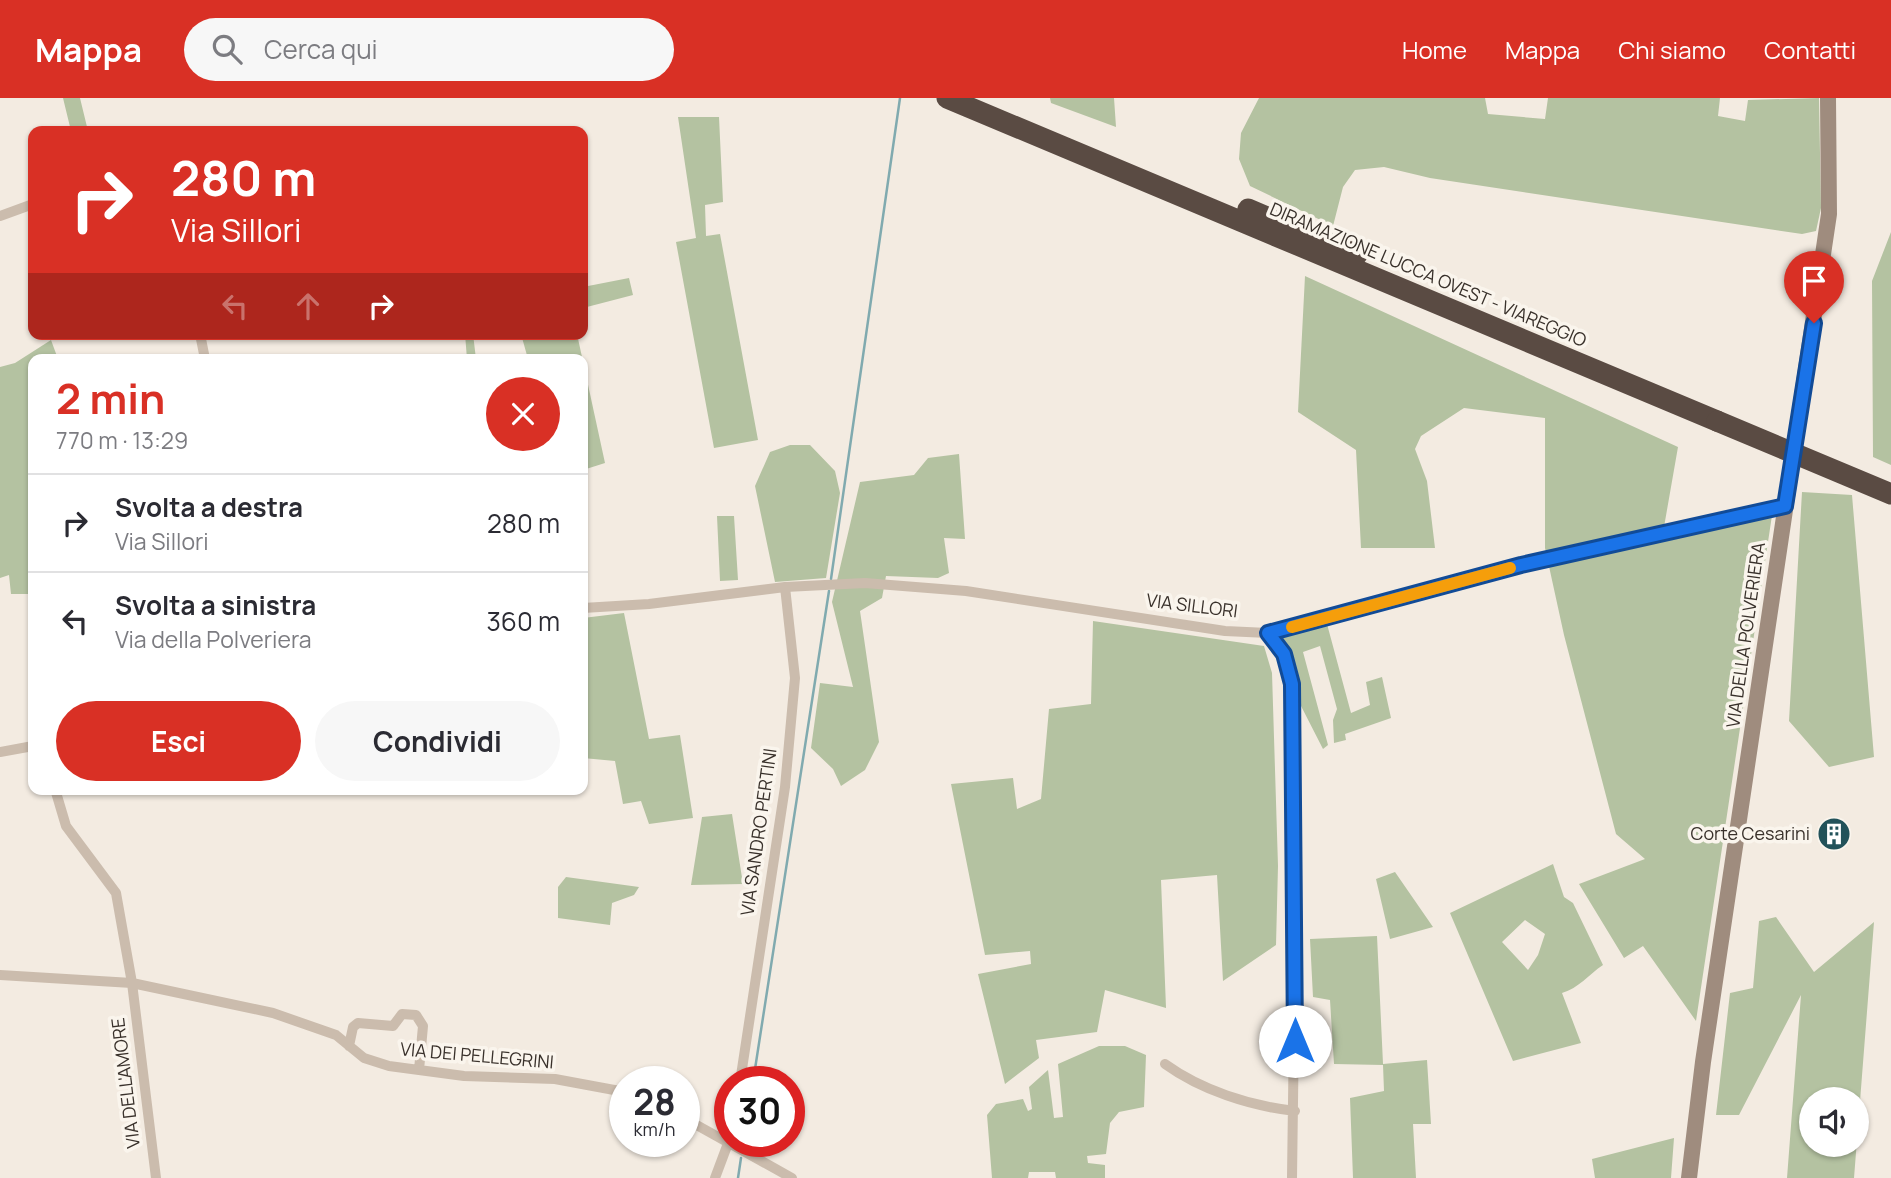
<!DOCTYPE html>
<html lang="it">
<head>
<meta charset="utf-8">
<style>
	:root { --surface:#fff; --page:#f7f7f7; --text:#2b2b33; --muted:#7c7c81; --line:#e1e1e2; --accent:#d93025 }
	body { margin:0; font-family:Manrope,sans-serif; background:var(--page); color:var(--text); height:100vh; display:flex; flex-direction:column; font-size:26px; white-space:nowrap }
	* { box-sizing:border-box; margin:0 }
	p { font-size:23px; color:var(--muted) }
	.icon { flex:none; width:38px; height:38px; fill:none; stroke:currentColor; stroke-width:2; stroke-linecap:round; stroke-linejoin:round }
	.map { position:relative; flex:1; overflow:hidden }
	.side { position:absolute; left:28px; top:256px; width:560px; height:441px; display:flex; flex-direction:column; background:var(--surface); border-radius:14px; box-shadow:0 2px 5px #0004 }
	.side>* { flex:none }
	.hud { position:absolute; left:28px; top:28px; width:560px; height:214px; border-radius:14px; box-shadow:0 2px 5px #0004; background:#d93025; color:#fff; overflow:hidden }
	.controls { position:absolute; left:1799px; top:989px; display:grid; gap:14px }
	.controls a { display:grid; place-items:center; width:70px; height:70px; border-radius:50%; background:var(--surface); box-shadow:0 2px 5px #0004; font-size:35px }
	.speed { position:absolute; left:609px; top:968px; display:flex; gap:14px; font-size:35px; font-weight:700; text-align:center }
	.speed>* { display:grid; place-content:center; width:91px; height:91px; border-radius:50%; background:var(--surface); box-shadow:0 2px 5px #0004; line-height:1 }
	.speed small { font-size:18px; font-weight:400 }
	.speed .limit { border:10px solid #d22; background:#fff; color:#111 }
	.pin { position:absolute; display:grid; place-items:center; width:60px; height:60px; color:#fff; margin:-72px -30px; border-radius:50% 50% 50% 0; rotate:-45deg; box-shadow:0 0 7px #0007 }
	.pin .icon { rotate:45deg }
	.me { position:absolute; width:77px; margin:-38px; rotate:0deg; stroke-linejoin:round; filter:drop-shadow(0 0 5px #0008) }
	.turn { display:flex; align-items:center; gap:24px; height:147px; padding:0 28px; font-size:32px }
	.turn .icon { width:91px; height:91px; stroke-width:2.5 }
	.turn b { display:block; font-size:49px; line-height:60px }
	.lanes { display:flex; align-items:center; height:66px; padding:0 28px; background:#0003; justify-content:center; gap:35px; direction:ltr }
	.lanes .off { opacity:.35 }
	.round { display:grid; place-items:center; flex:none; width:74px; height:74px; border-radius:37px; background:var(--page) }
	.headline { display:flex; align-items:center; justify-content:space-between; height:119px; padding:0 28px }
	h1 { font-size:42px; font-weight:700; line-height:52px; color:var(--accent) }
	.button { display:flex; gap:14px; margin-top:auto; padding:14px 28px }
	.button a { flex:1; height:80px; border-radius:42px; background:var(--accent); color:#fff; font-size:28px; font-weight:700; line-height:80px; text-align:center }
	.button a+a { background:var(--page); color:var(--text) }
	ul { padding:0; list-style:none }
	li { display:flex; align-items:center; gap:21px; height:98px; padding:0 28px; border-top:2px solid var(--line) }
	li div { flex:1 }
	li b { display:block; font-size:26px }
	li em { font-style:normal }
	header { display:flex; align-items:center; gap:42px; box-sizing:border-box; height:98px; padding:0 35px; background:var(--accent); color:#fff }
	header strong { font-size:33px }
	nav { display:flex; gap:38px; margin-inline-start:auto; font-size:24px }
	.search { width:490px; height:63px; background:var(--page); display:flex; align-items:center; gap:18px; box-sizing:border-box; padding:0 24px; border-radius:38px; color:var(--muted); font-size:26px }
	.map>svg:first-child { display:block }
</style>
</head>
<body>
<header>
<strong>Mappa</strong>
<div class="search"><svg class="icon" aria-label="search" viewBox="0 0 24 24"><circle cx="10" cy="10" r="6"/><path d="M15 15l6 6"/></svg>Cerca qui</div>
<nav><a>Home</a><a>Mappa</a><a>Chi siamo</a><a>Contatti</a></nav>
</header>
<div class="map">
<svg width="1891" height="1080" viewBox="0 0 1891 1080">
	<rect width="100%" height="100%" fill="#f3ebe1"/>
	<path fill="#b4c2a1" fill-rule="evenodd" d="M 63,0 L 80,0 L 88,33 L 71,33 Z
		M 1050,0 L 1114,0 L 1116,29 L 1051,5 Z
		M 1259,0 L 1485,0 L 1488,16 L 1545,21 L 1548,0 L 1720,0 L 1718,18 L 1745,23 L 1748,2 L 1819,0 L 1821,110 L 1816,133 L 1802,136 L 1430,80 L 1384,69 L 1355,72 L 1343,89 L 1333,128 L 1250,88 L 1239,61 L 1241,35 Z
		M 678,19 L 719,19 L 723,104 L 705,107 L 706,138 L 720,136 L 758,342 L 714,350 L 676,144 L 696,140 Z
		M 1891,134 L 1891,367 L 1873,359 L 1872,183 Z
		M 1305,178 L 1678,349 L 1664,429 L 1774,404 L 1696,923 L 1643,848 L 1624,860 L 1579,786 L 1645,761 L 1616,736 L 1564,537 L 1545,450 L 1545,320 L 1464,310 L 1421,338 L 1415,351 L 1427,383 L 1435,450 L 1361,450 L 1356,352 L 1298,314 Z
		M 629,180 L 633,197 L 583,210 L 583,189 Z
		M 465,236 L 473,236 L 476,261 L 467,261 Z
		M 521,236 L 577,236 L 605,365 L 583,372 L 583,261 L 528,261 Z
		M 51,242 L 58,261 L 33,261 L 33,404 L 28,408 L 31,496 L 11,496 L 9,477 L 0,480 L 0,269 L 15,265 Z
		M 790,347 L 810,347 L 835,373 L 840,395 L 826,480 L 775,484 L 755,388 L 770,354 Z
		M 959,356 L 965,441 L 944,440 L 949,475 L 938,480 L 886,478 L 882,500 L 860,513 L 879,644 L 865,672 L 841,688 L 833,671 L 811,650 L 820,585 L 853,589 L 832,504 L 860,384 L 914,377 L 928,360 Z
		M 1802,394 L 1852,397 L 1874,659 L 1829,669 L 1789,623 Z
		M 717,418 L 734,418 L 738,482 L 720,483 Z
		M 624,515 L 649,641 L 680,637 L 693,720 L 649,726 L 641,703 L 623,706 L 615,663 L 583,660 L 583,520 Z
		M 1093,523 L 1264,548 L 1272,575 L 1278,768 L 1276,847 L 1223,883 L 1217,777 L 1161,782 L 1166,910 L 1105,892 L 1097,934 L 1036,942 L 1039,960 L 1005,986 L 978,876 L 1031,866 L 1030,853 L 985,857 L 951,686 L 1013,680 L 1017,711 L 1041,701 L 1049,611 L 1091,606 Z
		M 1327,526 L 1351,615 L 1370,607 L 1366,584 L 1382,579 L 1391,620 L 1345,636 L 1346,642 L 1334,645 L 1333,622 L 1337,611 L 1320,548 L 1303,554 L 1328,647 L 1323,651 L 1300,606 L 1281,538 Z
		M 732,716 L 743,786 L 691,787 L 702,719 Z
		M 1553,766 L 1564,799 L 1573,805 L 1603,867 C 1588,877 1579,890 1562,895 L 1581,945 L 1513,963 L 1450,815 ZM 1525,822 L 1545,836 L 1538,857 L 1528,872 L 1502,844 Z
		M 1395,774 L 1433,829 L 1390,841 L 1376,781 Z
		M 566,779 L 639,789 L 634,797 L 612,805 L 610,827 L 558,820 L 558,789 Z
		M 1776,819 L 1814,874 L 1874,824 L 1854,1080 L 1787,1080 L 1801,897 L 1739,1017 L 1716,1017 L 1730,895 L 1753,890 L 1759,823 ZM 1811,1001 L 1857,1001 L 1857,1046 L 1811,1046 Z
		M 1377,838 L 1383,966 L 1427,962 L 1431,1026 L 1413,1026 L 1416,1080 L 1353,1080 L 1350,1000 L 1384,993 L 1383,967 L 1334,966 L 1330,902 L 1313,899 L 1310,841 Z
		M 1099,948 L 1125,948 L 1146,957 L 1144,1009 L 1119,1014 L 1110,1025 L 1106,1056 L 1087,1058 L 1088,1065 L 1105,1067 L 1105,1080 L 1056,1080 L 1055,1074 L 1029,1074 L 1028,1080 L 992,1080 L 987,1017 L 996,1006 L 1023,1001 L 1028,1013 L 1032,1011 L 1029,989 L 1048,972 L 1054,1020 L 1063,1019 L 1058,966 Z
		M 1674,1040 L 1671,1080 L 1595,1080 L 1592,1061 Z"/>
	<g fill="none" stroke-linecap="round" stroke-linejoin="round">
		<path stroke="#80aaaf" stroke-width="2.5" d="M 831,481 L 900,0
			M 753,984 L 829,493
			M 738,1080 L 741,1060"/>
		<path stroke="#cbbcad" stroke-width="10" d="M 0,118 L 33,106
			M 200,236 L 205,261
			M 583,510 L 649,506 L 785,489 L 865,485 L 966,493 L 1225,533 L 1268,535 L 1499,473 L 1785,408
			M 1268,535 L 1284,556 L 1292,585 L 1296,778 L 1292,1080
			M 0,654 L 33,648
			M 55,691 L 66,728 L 116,795 L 132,885 L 156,1080
			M 0,877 L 132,885 L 273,915 L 336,937 L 364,960 L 389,968 L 464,978 L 555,981 L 625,994
			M 349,948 L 353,929 L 358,925 L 393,928 L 402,916 L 416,917 L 423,928 L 419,972
			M 1165,966 C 1201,992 1250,1008 1295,1013
			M 740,984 L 785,689 L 795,580 L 785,489
			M 684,1020 L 792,1080
			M 715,1080 L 730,1040"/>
		<path stroke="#9f8c7e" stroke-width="16" d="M 1689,1080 L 1703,964 L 1829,116 L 1828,0"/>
		<path stroke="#5a4b43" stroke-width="21" d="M 947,0 L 1717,323
			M 1248,111 L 1357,157"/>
		<path stroke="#5a4b43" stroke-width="21" d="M 1717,323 L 1891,396"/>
	</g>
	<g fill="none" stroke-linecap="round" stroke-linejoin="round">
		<defs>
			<path id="route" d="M 1295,943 L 1292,586 L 1284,556 L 1268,535 L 1521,467 L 1785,408 L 1814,225"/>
		</defs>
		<use href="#route" stroke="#114b97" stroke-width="18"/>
		<use href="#route" stroke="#1a73e8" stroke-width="12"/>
		<path stroke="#f59e0b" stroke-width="12" d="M 1292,529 L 1510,470"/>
	</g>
	<defs>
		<symbol id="building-disc" viewBox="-11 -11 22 22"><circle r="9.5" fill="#22525a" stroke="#faf5ed"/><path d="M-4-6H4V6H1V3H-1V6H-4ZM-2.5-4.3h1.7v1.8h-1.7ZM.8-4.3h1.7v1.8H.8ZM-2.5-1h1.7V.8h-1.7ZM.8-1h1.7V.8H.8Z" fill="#fff"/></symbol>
	</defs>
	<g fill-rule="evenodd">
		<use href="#building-disc" x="1815" y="717" width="38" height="38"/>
	</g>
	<g text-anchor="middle" stroke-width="7" stroke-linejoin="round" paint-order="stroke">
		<g font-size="18" fill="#39312b" stroke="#faf5ed">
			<text transform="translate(1428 177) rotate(23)" y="6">DIRAMAZIONE LUCCA OVEST - VIAREGGIO</text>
			<text transform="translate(1192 508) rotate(7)" y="6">VIA SILLORI</text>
			<text transform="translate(1746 537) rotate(-82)" y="6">VIA DELLA POLVERIERA</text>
			<text transform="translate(759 734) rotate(-82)" y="6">VIA SANDRO PERTINI</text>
			<text transform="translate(477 958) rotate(5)" y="6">VIA DEI PELLEGRINI</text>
			<text transform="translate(126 985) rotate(-97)" y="6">VIA DELL'AMORE</text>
		</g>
		<g font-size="18" fill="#39312b" stroke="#faf5ed" text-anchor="end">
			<text x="1810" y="742">Corte Cesarini</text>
		</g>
	</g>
</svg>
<div class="controls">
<a><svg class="icon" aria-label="sound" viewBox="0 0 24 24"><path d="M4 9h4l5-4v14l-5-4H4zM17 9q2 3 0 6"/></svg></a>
</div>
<div class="speed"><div>28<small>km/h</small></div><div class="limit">30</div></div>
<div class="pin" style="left:1814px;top:225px;background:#d93025"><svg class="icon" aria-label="arrive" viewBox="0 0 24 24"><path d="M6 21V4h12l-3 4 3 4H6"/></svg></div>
<svg class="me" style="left:1295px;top:943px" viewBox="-20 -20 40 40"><circle r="19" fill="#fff"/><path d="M0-13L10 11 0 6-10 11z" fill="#1a73e8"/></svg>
<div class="hud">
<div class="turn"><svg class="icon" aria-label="right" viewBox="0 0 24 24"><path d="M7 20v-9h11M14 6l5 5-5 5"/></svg><div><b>280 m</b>Via Sillori</div></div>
<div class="lanes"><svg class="icon off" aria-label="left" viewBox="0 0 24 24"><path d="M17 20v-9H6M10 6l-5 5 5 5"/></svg><svg class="icon off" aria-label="ahead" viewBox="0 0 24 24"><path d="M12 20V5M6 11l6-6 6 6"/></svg><svg class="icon" aria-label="right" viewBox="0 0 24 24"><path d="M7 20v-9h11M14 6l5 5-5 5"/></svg></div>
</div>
<section class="side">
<div class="headline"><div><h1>2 min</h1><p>770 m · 13:29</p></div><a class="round" style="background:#d93025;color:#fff"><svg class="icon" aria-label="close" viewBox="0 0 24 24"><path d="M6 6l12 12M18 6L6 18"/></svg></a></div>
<ul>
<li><svg class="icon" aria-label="right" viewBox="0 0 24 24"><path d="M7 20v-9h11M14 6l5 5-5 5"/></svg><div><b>Svolta a destra</b><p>Via Sillori</p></div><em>280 m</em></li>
<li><svg class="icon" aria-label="left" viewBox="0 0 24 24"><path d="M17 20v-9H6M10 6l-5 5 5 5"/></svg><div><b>Svolta a sinistra</b><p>Via della Polveriera</p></div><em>360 m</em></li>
</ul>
<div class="button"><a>Esci</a><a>Condividi</a></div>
</section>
</div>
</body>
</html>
